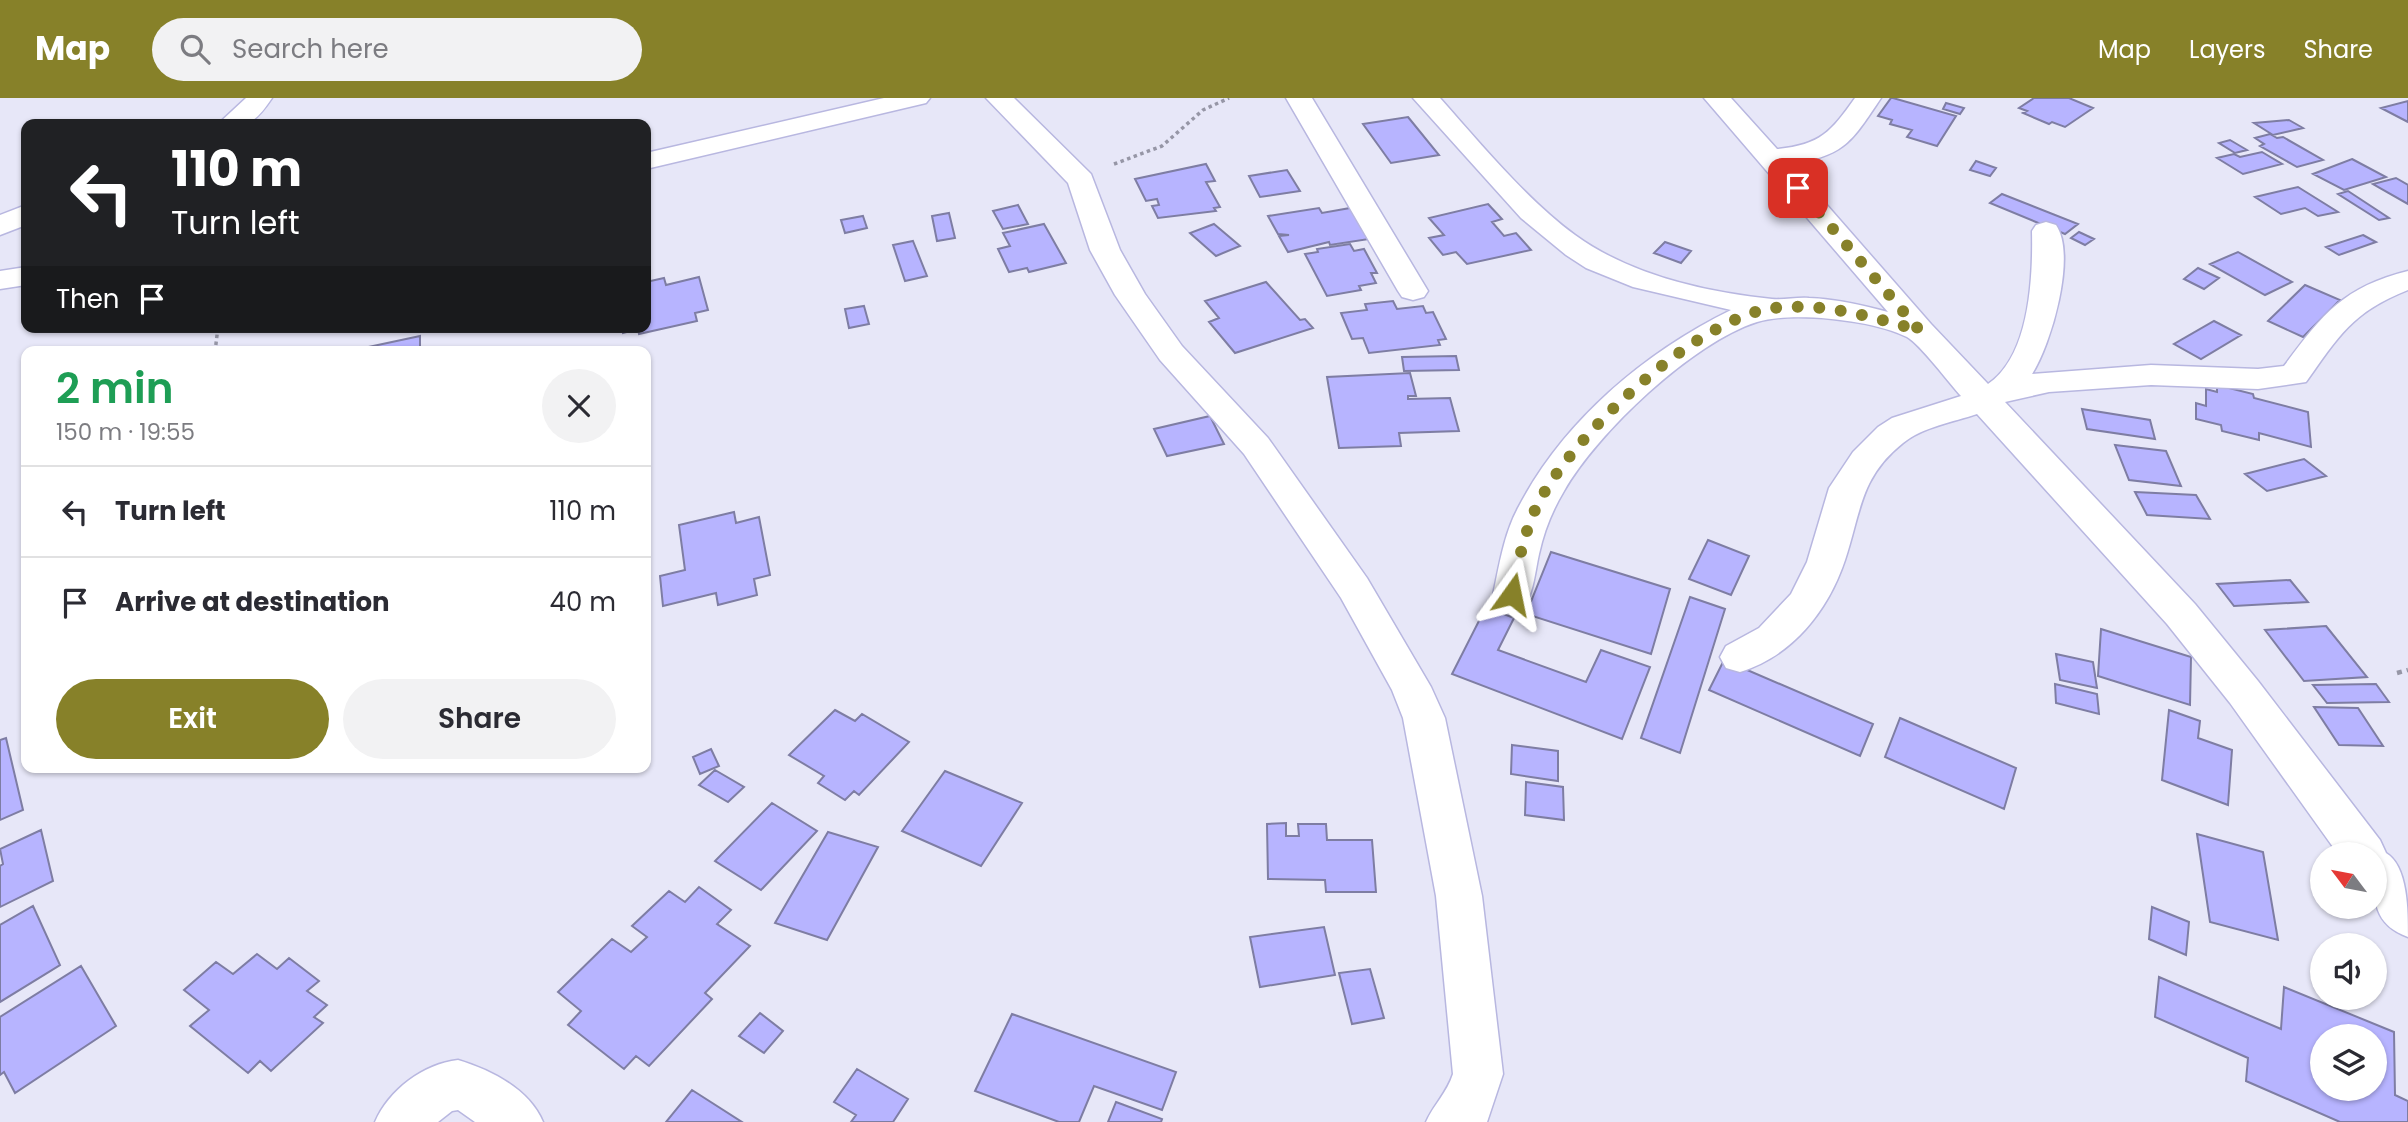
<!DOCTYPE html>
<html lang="en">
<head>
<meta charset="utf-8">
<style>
	:root { --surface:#fff; --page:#f2f2f3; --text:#2b2b33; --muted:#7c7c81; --line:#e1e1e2; --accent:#878129 }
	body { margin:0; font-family:Poppins,sans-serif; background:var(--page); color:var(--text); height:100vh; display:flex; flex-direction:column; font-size:26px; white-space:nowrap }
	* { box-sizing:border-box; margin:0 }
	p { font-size:23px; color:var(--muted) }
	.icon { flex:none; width:38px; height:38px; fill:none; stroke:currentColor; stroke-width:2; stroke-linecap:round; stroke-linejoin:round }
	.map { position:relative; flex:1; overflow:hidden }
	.details { position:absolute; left:21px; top:248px; width:630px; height:427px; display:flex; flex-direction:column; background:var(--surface); border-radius:14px; box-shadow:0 2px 5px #0004 }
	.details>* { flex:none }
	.hud { position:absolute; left:21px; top:21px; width:630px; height:214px; border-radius:14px; box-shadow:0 2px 5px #0004; background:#202124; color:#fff; overflow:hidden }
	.needle { width:46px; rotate:302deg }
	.tools { position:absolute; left:2310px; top:744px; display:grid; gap:14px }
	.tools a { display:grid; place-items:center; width:77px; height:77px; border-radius:50%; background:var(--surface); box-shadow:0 2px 5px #0004; font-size:35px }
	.pin { position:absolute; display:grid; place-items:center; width:60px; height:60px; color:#fff; margin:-30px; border-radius:14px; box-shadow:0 4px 10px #0006 }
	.me { position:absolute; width:77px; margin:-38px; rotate:12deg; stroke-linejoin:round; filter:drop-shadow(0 0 5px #0008) }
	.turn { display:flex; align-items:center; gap:24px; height:147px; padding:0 35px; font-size:32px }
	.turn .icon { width:91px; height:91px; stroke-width:2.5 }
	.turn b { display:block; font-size:49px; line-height:60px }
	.then { display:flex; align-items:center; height:66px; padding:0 35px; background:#0003; gap:14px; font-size:26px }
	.round { display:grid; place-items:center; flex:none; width:74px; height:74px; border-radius:37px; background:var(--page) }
	.headline { display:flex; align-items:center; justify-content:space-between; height:119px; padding:0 35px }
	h1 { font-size:42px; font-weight:600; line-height:52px; color:#1e9e55 }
	.action { display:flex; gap:14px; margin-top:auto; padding:14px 35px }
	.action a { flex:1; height:80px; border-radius:42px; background:var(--accent); color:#fff; font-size:28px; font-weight:600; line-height:80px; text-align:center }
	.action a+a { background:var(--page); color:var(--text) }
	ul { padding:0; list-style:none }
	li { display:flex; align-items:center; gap:21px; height:91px; padding:0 35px; border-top:2px solid var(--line) }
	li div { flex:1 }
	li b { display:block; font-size:26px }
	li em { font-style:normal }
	header { display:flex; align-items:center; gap:42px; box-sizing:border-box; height:98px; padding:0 35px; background:var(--accent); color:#fff }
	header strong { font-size:33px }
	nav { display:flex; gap:38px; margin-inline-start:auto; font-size:24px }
	.search { width:490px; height:63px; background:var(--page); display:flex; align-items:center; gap:18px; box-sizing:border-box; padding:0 24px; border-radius:38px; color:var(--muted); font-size:26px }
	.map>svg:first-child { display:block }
</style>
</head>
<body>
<header>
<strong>Map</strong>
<div class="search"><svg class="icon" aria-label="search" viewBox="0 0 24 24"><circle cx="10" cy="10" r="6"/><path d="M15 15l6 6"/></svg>Search here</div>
<nav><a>Map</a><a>Layers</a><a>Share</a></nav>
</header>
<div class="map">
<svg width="2408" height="1024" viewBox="0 0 2408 1024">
	<rect width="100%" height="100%" fill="#e7e7f8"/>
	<path fill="#b7b4ff" stroke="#7e7da3" stroke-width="2" fill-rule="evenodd" d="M 1891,0 L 1893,0 L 1956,18 L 1937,48 L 1907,39 L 1912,32 L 1890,26 L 1892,22 L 1878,18 Z
		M 2034,0 L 2069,0 L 2093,10 L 2065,29 L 2052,24 L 2049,26 L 2023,15 L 2027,13 L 2019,10 Z
		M 2408,3 L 2408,24 L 2381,10 Z
		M 1946,5 L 1964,10 L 1960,16 L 1943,11 Z
		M 1408,19 L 1439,57 L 1391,65 L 1363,26 Z
		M 2289,22 L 2303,30 L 2273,37 L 2254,25 Z
		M 2270,36 L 2277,40 L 2283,39 L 2323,62 L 2297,69 L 2260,48 L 2264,46 L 2255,40 Z
		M 2230,42 L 2247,52 L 2235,55 L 2219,45 Z
		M 2262,54 L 2282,66 L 2243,76 L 2217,60 L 2234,56 L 2240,59 Z
		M 2352,61 L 2386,79 L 2344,92 L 2313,76 Z
		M 1976,63 L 1996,70 L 1990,78 L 1970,72 Z
		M 1206,66 L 1215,83 L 1206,84 L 1220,109 L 1214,110 L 1216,113 L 1158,120 L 1152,108 L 1159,107 L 1157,101 L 1146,103 L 1135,81 Z
		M 1287,72 L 1300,93 L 1260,99 L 1249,78 Z
		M 2396,80 L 2408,87 L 2408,106 L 2373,86 Z
		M 2298,89 L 2338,114 L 2318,118 L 2305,110 L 2281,116 L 2255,99 Z
		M 2348,93 L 2389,120 L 2379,122 L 2338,96 Z
		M 2002,96 L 2078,126 L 2065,136 L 1990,105 Z
		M 1488,106 L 1502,121 L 1492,124 L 1504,138 L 1516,135 L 1531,152 L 1467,166 L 1456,154 L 1443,157 L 1429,140 L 1444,137 L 1429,120 Z
		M 1018,107 L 1028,126 L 1003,131 L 993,113 Z
		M 1356,109 L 1369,141 L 1330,147 L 1329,144 L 1288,154 L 1279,138 L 1289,137 L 1278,136 L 1268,118 L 1319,110 L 1322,115 Z
		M 949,115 L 955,140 L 937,143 L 932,118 Z
		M 863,118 L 867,130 L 845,135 L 841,122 Z
		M 1044,126 L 1066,165 L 1029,174 L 1027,170 L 1009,174 L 998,151 L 1010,148 L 1003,135 Z
		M 1214,126 L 1240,148 L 1216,158 L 1190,135 Z
		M 2079,134 L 2094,141 L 2085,147 L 2071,140 Z
		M 2363,137 L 2376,144 L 2339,157 L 2326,149 Z
		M 913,143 L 927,178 L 905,183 L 893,147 Z
		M 1665,144 L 1691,153 L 1681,165 L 1654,155 Z
		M 1350,146 L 1354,153 L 1364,151 L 1377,175 L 1371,175 L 1376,185 L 1359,188 L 1361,192 L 1327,198 L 1305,156 L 1318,154 L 1317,151 Z
		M 2238,154 L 2292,184 L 2265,197 L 2210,166 Z
		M 2198,170 L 2219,180 L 2204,191 L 2184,181 Z
		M 699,179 L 708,212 L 695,215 L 697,223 L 639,236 L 638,231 L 623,235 L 622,229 L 646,229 L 646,184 L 664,180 L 666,187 Z
		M 1266,184 L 1300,222 L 1305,221 L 1313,230 L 1235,255 L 1209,224 L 1219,220 L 1205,203 Z
		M 2305,187 L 2340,202 L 2303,239 L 2268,223 Z
		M 1393,203 L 1397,211 L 1423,208 L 1426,215 L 1433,214 L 1446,241 L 1438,242 L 1440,247 L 1369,255 L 1363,240 L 1352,241 L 1341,215 L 1367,212 L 1365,206 Z
		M 864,208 L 869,226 L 849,230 L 845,211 Z
		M 2214,223 L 2241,237 L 2201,261 L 2174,246 Z
		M 420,238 L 420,254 L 345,254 Z
		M 1456,258 L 1459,272 L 1404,273 L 1402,259 Z
		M 1410,275 L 1416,298 L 1408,298 L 1408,301 L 1450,300 L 1459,333 L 1399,335 L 1401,348 L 1339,350 L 1327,279 Z
		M 2217,287 L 2253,296 L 2254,300 L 2308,314 L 2311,349 L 2259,335 L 2259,342 L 2222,333 L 2221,327 L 2196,321 L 2196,305 L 2206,308 L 2206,291 L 2217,294 Z
		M 2082,311 L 2150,322 L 2155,341 L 2087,331 Z
		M 1210,318 L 1224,346 L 1167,358 L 1154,331 Z
		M 2115,347 L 2166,353 L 2181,388 L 2129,382 Z
		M 2304,361 L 2326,378 L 2267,393 L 2245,376 Z
		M 2135,394 L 2196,397 L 2210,421 L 2147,417 Z
		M 734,414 L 736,425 L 759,419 L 770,477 L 754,481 L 757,497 L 718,507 L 716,495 L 663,508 L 660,478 L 685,472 L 679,427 Z
		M 1708,442 L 1749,458 L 1731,497 L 1689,481 Z
		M 1551,454 L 1670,491 L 1651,556 L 1526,516 Z
		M 2290,482 L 2308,504 L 2234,508 L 2217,486 Z
		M 1690,499 L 1725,511 L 1680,655 L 1641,640 Z
		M 1486,509 L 1514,520 L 1498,552 L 1586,584 L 1601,552 L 1650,569 L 1622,641 L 1452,576 Z
		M 2326,528 L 2367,579 L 2304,583 L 2265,532 Z
		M 2101,531 L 2191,559 L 2190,607 L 2098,578 Z
		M 2056,556 L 2093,564 L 2097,590 L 2060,582 Z
		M 1724,562 L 1873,626 L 1860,658 L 1709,592 Z
		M 2055,586 L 2097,596 L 2099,616 L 2056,605 Z
		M 2376,586 L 2389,604 L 2327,605 L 2313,587 Z
		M 2314,609 L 2358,610 L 2383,648 L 2339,647 Z
		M 835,612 L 855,623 L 862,616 L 909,644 L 859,697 L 854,693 L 845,702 L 818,685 L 824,678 L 789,657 Z
		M 2169,612 L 2200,623 L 2198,640 L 2232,652 L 2228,707 L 2162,682 Z
		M 1900,620 L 2016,670 L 2004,711 L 1885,659 Z
		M 6,640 L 23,712 L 0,722 L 0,642 Z
		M 1512,647 L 1558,653 L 1558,683 L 1511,676 Z
		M 711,651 L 719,668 L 700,676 L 693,659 Z
		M 715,672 L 744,689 L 728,704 L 699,687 Z
		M 945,673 L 1022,705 L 981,768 L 902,733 Z
		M 1526,684 L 1563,689 L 1564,722 L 1525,717 Z
		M 772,705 L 817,733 L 761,792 L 715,763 Z
		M 1286,725 L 1286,738 L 1299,738 L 1298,726 L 1326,726 L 1327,742 L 1372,742 L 1376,794 L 1326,794 L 1325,782 L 1268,781 L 1267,726 Z
		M 41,732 L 53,783 L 0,809 L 0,768 L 3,766 L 0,751 Z
		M 828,734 L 878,749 L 827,842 L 775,825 Z
		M 2197,736 L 2263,754 L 2278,842 L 2210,824 Z
		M 699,789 L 731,812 L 717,826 L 750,848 L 705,895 L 712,901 L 649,968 L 636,958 L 624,971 L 568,927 L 581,913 L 558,894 L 612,841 L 631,854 L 647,839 L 632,828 L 669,793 L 685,804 Z
		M 33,808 L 60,867 L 0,904 L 0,827 Z
		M 2152,809 L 2189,824 L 2186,857 L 2149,841 Z
		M 1324,829 L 1335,877 L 1260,889 L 1250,839 Z
		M 257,856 L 277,871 L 289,860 L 319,883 L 307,893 L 327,907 L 314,919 L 323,925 L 271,973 L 260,963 L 248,975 L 190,928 L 209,912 L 184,892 L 216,864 L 233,876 Z
		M 81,868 L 116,928 L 15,995 L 4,974 L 0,977 L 0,919 Z
		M 1370,871 L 1384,920 L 1352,926 L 1339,875 Z
		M 2159,879 L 2281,931 L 2284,889 L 2394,934 L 2395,997 L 2408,1003 L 2408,1024 L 2340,1024 L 2246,983 L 2248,960 L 2155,919 ZM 2322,938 L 2375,938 L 2375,990 L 2322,990 Z
		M 760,915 L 783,933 L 764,955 L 739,938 Z
		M 1012,916 L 1176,974 L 1162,1012 L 1094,988 L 1079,1024 L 1059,1024 L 975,993 Z
		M 857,971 L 908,1001 L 893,1024 L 851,1024 L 856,1017 L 834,1004 Z
		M 692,992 L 742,1024 L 666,1024 Z
		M 1116,1004 L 1162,1021 L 1161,1024 L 1108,1024 Z"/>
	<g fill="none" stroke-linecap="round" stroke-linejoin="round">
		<defs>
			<path id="minor" d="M 246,0 L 272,0 C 253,28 250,26 218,26 Z
				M 884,0 L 930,0 L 926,5 L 646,71 L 646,55 Z
				M 986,0 L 1014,0 L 1091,76 L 1120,152 L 1145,196 L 1182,248 L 1268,340 L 1367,480 L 1431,589 L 1445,620 L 1482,798 L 1503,976 L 1487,1024 L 1426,1024 C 1434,1006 1447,995 1453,976 L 1436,798 L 1403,620 L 1392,592 L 1341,500 L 1244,356 L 1160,262 L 1115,197 L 1090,152 L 1068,85 Z
				M 1286,0 L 1312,0 L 1428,193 L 1424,199 L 1413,202 L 1402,199 L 1398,193 Z
				M 1413,0 L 1440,0 C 1480,45 1527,102 1575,137 C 1630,177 1705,194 1772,201 C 1784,202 1797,199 1809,200 C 1836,201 1862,207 1888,214 L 1704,0 L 1731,0 L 1777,51 C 1820,47 1831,34 1855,0 L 1881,0 C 1852,43 1845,58 1791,66 L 1931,226 L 1988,286 C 2030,258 2033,178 2032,133 L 2036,127 L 2046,124 L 2056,127 C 2077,157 2051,247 2032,276 L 2151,267 L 2258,271 L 2284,268 C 2322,217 2343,189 2408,173 L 2408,192 C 2352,214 2339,238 2306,284 L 2258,291 L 2151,287 L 2049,294 L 2005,304 L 2195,506 L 2258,583 L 2380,742 L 2386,755 C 2408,768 2408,813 2408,839 C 2367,824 2375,793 2375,756 L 2338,756 L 2230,605 L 2167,526 L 1977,316 C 1953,324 1923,329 1903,345 C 1860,379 1861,414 1845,462 C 1828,513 1792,558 1740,574 L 1726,570 L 1720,559 L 1726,548 L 1759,530 L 1791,496 L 1807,464 L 1829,390 L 1853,354 L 1878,329 L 1892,320 L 1961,298 C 1949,285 1920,246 1907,239 C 1873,222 1793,213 1757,224 C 1693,244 1597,335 1564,393 C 1552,413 1544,433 1539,456 C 1535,474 1534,492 1525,507 L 1512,511 L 1499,507 L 1493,497 C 1499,468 1504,436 1518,410 C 1563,323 1645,254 1731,212 L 1633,189 L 1586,170 L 1566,157 L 1521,120 Z
				M 26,107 L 26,127 L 0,137 L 0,117 Z
				M 26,169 L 26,187 L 0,191 L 0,173 Z
				M 458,962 C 491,972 529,991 543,1024 L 475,1024 L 458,1012 L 452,1013 L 438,1024 L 375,1024 C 389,992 423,966 458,962 Z"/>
		</defs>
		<use href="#minor" stroke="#b8b7e0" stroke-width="3"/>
		<path stroke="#9696a6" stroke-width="3.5" stroke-dasharray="3.5 3.5" stroke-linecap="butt" d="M 1114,66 L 1162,48 L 1203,12 L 1229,0
			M 215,254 L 218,229"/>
		<path stroke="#9696a6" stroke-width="4.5" stroke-dasharray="5 5" stroke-linecap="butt" d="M 2397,575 L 2408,572"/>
		<use href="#minor" fill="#fff" fill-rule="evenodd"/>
	</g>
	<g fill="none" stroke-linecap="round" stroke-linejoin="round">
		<path stroke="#878129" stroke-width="12" stroke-dasharray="0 21.6" d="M 1512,496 C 1518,467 1523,438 1536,410 C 1568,341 1697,219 1774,210 C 1823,204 1874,219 1920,233 L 1798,90"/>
	</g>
</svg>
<div class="tools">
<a><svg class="needle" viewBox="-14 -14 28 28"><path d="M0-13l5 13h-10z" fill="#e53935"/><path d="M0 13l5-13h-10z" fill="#7c7c81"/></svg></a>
<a><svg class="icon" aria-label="sound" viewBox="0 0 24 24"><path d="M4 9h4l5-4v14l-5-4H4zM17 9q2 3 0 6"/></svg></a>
<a><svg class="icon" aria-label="layers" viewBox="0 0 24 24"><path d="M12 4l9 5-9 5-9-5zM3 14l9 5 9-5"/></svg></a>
</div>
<div class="pin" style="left:1798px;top:90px;background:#d93025"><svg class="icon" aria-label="arrive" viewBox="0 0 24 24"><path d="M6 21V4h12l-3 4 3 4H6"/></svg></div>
<svg class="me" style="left:1512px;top:496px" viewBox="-20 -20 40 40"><path d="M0-17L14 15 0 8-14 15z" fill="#878129" stroke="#fff" stroke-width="4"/></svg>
<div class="hud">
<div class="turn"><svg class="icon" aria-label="left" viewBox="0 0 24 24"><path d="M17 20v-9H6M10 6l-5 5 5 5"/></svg><div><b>110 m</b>Turn left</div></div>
<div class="then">Then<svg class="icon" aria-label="arrive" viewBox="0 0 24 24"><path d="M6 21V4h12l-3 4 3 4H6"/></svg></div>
</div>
<section class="details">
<div class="headline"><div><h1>2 min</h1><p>150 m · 19:55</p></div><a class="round"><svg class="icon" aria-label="close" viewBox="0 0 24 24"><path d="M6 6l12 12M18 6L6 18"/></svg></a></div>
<ul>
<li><svg class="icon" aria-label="left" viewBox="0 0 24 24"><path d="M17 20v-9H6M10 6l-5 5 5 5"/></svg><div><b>Turn left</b></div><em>110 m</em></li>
<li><svg class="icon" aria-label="arrive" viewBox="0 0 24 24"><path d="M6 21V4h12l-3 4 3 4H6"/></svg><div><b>Arrive at destination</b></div><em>40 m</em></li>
</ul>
<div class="action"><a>Exit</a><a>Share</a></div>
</section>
</div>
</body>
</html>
